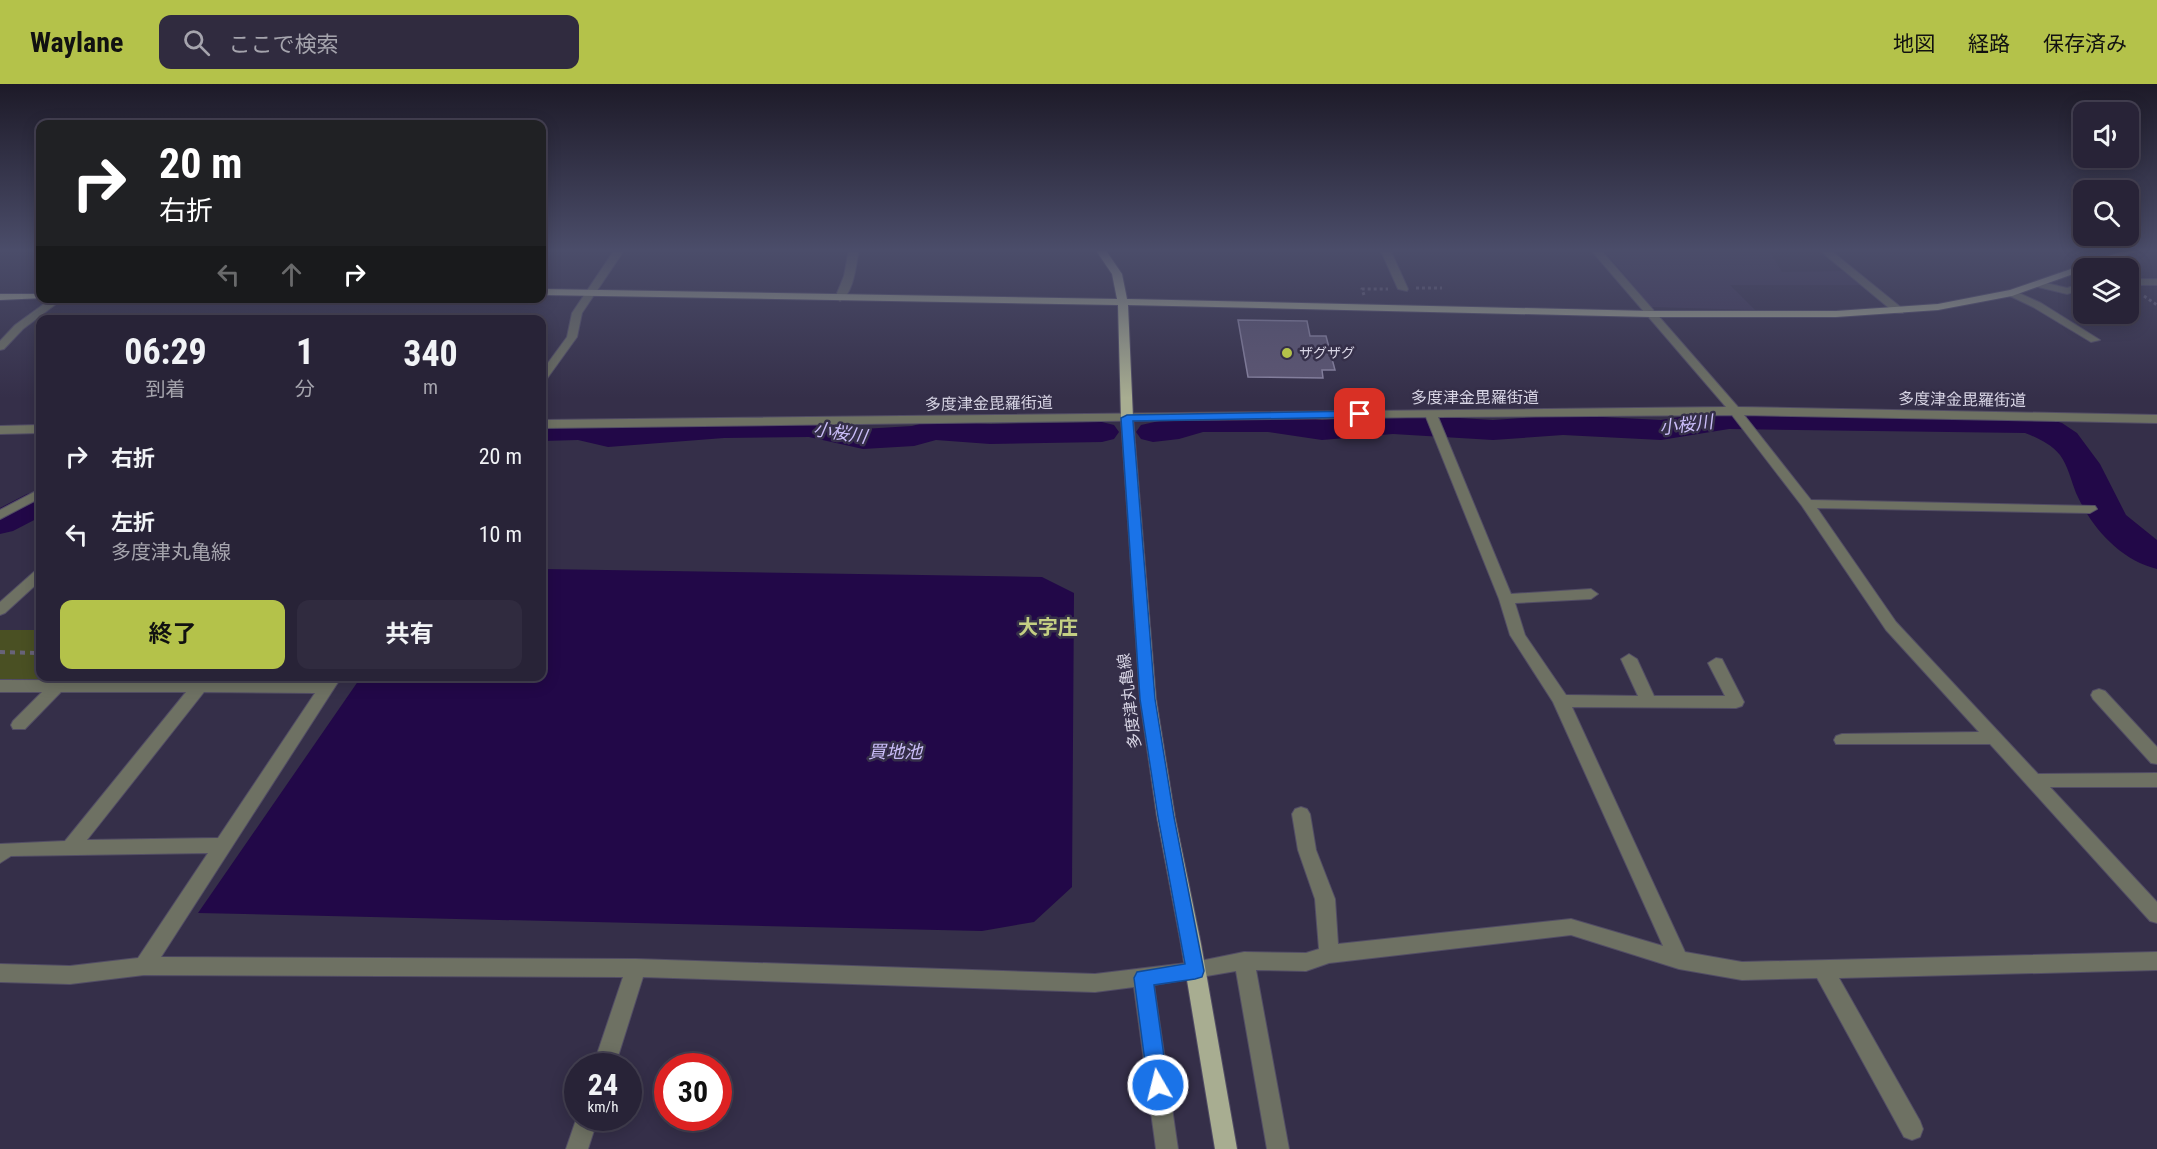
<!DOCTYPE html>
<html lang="ja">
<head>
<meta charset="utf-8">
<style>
	:root { --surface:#282337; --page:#302b3f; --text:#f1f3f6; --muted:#a5a4ad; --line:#444052; --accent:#b4c24a }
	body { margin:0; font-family:"Roboto Condensed","Noto Sans JP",sans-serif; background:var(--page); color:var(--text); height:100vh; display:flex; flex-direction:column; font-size:22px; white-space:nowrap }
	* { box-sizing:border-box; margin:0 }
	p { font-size:20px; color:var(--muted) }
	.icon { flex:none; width:33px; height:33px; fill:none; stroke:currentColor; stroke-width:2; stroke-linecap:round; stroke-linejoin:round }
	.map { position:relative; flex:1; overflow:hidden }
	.panel { position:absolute; left:36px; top:231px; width:510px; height:366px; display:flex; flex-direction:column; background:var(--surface); border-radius:12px; box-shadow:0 3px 15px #0003,0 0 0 2px var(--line) }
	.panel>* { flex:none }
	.hud { position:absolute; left:36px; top:36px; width:510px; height:183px; border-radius:12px; box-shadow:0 3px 15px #0003,0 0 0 2px var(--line); background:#202124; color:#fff; overflow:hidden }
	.controls { position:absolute; left:2073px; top:18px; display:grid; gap:12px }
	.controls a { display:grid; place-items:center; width:66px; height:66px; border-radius:12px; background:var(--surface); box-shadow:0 3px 15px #0003,0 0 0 2px var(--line); font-size:30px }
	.speed { position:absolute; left:564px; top:969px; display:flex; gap:12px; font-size:30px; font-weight:700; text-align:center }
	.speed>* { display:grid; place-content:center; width:78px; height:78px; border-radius:50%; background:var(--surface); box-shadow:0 3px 15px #0003,0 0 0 2px var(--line); line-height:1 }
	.speed small { font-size:15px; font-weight:400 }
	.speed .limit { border:9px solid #d22; background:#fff; color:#111 }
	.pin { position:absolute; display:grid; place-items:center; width:51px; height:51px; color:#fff; margin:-26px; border-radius:12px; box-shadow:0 3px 9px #0006 }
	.me { position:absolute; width:66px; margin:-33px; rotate:352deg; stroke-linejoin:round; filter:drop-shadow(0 0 4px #0008) }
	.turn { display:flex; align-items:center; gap:21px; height:126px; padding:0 24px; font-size:27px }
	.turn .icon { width:78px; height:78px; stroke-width:2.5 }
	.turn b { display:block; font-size:42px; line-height:51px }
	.lanes { display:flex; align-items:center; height:57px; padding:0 24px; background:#0003; justify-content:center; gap:30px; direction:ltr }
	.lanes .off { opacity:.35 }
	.eta { display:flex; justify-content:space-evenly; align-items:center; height:102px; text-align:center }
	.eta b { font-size:36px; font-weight:700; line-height:42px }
	.button { display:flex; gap:12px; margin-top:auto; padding:12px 24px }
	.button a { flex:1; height:69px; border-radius:12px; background:var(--accent); color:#111; font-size:24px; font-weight:700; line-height:69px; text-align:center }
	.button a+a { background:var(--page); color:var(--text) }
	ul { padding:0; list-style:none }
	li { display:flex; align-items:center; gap:18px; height:78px; padding:0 24px }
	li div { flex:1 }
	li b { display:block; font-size:22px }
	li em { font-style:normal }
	header { display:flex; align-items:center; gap:36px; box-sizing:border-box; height:84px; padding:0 30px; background:var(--accent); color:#111 }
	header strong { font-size:28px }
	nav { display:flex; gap:33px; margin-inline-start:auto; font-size:21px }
	.search { width:420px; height:54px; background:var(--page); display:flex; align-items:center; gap:15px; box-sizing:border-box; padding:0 21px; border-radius:12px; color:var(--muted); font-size:22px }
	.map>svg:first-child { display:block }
</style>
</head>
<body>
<header>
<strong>Waylane</strong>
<div class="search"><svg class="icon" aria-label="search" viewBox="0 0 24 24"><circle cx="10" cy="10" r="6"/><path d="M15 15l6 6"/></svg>ここで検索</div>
<nav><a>地図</a><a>経路</a><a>保存済み</a></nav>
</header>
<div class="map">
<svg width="2157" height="1065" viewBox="0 0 2157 1065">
	<rect width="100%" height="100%" fill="#352f49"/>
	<path fill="#3e3656" d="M 1603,165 L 1768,165 L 1782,188 L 1847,187 L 1863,201 L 1730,201 L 1755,226 L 1651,223 Z"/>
	<path fill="#4a5023" d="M 0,546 L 40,546 L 40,592 L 90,593 L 86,596 L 0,595 Z"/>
	<path fill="#220848" d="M 542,485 L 1042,493 L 1074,509 L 1072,803 L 1034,838 L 982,847 L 198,829 L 361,593 L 542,592 Z"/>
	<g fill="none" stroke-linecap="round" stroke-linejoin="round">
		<path fill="#220848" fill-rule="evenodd" d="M 1729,325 L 2029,329 L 2062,339 L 2077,349 L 2100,380 L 2126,431 L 2157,456 L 2157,485 C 2120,476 2091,443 2076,409 C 2071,396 2068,382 2060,371 C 2051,360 2038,354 2025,349 L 1729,345 L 1661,356 L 1563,351 L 1493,356 L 1393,350 L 1322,356 L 1268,348 L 1203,348 L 1179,355 L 1153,358 L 1141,355 L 1136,348 L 1141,341 L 1200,328 L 1268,328 L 1322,336 L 1393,330 L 1493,336 L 1563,331 L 1661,336 Z
			M 809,333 L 863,345 L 912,342 L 934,336 L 990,340 L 1102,338 L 1114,341 L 1119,348 L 1114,355 L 1102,358 L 990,360 L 936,356 L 914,362 L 863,365 L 809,353 L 724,354 L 608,363 L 578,356 L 542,357 L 542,337 L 578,336 L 608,343 L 724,334 Z
			M 40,407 L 40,433 L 13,447 L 0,450 L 0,424 L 27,410 Z"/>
	</g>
	<path fill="#5d5673" stroke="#8c86a4" stroke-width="1.5" d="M 1238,236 L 1307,237 L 1310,252 L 1326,252 L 1335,286 L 1322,286 L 1323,294 L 1248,293 Z"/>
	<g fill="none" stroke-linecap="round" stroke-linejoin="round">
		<defs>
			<path id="minor" d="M 615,165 L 625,165 L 582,229 L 577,253 L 546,296 L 542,297 L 542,287 L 567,253 L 572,229 Z
				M 849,165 L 859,165 C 856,180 854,210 840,217 L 835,214 L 844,192 Z
				M 1380,165 L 1390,165 L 1408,205 L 1407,207 L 1398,205 Z
				M 1590,165 L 1600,165 L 1738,323 L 2157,331 L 2157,339 L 1744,331 L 1811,416 L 2095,422 L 2097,425 L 2090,429 L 1817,424 L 1896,538 L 2038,690 L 2157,689 L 2157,703 L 2050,703 L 2157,818 L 2157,839 L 2150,837 L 1990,660 L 1836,660 L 1834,656 L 1836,652 L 1842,650 L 1979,648 L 1886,546 L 1802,422 L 1732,331 L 1438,333 L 1511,510 L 1591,505 L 1598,510 L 1591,515 L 1515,519 L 1525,551 L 1566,611 L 1638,612 L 1621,575 L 1629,570 L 1637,575 L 1654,612 L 1725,612 L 1708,579 L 1716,574 L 1722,575 L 1744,618 L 1742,622 L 1736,624 L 1572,623 L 1685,868 L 1742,878 L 2157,868 L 2157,886 L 1839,894 L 1920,1037 L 1923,1045 L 1920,1053 L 1912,1056 L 1904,1053 L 1817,894 L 1742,896 L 1679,885 L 1571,851 L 1329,879 L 1306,887 L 1256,886 L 1289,1065 L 1267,1065 L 1236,887 L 1154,901 L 1178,1065 L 1156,1065 L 1134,903 L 1095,908 L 643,893 L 615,982 L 593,982 L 623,893 L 144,891 L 70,900 L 0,898 L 0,880 L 70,882 L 138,874 L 208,769 L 11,772 L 0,779 L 0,760 L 65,757 L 186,608 L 61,608 L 25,645 L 13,645 L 11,641 L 13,637 L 42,608 L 0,608 L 0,596 L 322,597 L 325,592 L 342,592 L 161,873 L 636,875 L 1095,890 L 1195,878 L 1244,868 L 1306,869 L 1319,865 L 1315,815 L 1298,766 L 1292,730 L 1295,725 L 1301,723 L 1307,725 L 1310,730 L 1316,766 L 1335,815 L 1338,860 L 1571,835 L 1663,862 L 1553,618 L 1510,551 L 1499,515 L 1426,333 L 542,344 L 542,336 L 1726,323 ZM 204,608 L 315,609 L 218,754 L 87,756 Z
				M 1818,165 L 1829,165 L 1903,225 L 1903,229 L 1895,229 Z
				M 2128,195 L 2157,195 L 2157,201 L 2128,201 Z
				M 2038,197 L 2067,204 L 2084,199 L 2084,205 L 2067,210 L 2034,202 L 2033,200 Z
				M 2012,206 L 2041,219 L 2100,256 L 2091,258 L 2033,223 L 2008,211 L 2008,207 Z
				M 52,214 L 64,214 L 23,245 L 4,265 L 0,266 L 0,257 L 15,241 Z
				M 40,341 L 40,349 L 0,350 L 0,342 Z
				M 40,405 L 40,414 L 0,435 L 0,426 Z
				M 40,485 L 40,497 L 5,529 L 0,531 L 0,518 L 35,487 Z
				M 2099,605 L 2105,607 L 2157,663 L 2157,680 L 2151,679 L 2093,615 L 2091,611 L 2093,607 Z
				M 578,1030 L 578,1034 L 598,1034 L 588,1065 L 566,1065 Z"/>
			<path id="major" d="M 1095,165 L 1105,165 L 1122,190 L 1127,215 L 1650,227 L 1836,227 L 1938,220 L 2010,206 L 2129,165 L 2143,165 L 2012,212 L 1938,226 L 1836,233 L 1650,233 L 1128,221 L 1133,334 L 1156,615 L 1175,733 L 1201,860 L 1237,1065 L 1215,1065 L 1181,860 L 1157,733 L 1140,615 L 1121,334 L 1118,221 L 542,211 L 542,205 L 1117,215 L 1112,190 Z
				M 0,210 L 40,210 L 40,214 L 44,214 L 0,216 Z"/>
		</defs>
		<use href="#minor" stroke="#524d65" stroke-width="2"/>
		<use href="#major" stroke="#524d65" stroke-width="2"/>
		<path stroke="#686379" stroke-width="3" stroke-dasharray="3 3" stroke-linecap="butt" d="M 2071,165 L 2080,171
			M 1416,204 L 1442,204
			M 1364,211 L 1362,205 L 1388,205
			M 2144,212 L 2157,221"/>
		<path stroke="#686379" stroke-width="4" stroke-dasharray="5 5" stroke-linecap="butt" d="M 0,568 L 37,569"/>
		<use href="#minor" fill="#6e7163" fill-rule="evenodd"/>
		<use href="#major" fill="#a8ad91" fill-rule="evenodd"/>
	</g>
	<linearGradient id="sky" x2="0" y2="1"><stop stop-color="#1d1a28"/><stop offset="0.53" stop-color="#4b4d6a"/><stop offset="1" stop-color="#4b4d6a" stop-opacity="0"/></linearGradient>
	<rect width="2157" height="314" fill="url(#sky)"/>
	<path fill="#1a73e8" stroke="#114b97" stroke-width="1.5" d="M 1360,327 L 1364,328 L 1364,333 L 1133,337 L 1155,615 L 1174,733 L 1204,887 L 1202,893 L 1195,895 L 1154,901 L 1168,1001 L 1165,1008 L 1158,1010 L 1151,1008 L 1148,1001 L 1134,894 L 1137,888 L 1185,880 L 1158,733 L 1140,615 L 1121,334 L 1127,331 Z"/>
	<circle fill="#b4c24a" stroke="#352f49" stroke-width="2" cx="1287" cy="269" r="6"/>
	<g text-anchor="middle" stroke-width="5" stroke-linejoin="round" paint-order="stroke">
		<g font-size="14" fill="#d7d4e4" stroke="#352f49" text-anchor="start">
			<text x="1299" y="274">ザグザグ</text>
		</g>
		<g font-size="16" fill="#d7d4e4" stroke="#352f49">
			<text x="1475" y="319">多度津金毘羅街道</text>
			<text transform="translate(1962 315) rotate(1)" y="6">多度津金毘羅街道</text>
			<text transform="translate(989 319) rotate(-1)" y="6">多度津金毘羅街道</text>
			<text transform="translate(1129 617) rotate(-97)" y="6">多度津丸亀線</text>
		</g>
		<g font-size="18" font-style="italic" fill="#cabdf8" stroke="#352f49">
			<text transform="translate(1686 341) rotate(-7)" y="6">小桜川</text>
			<text transform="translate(840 349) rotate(9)" y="6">小桜川</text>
			<text x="895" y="674">買地池</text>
		</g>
		<g font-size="20" font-weight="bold" fill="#c4cf83" stroke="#352f49">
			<text x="1048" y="550">大字庄</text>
		</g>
	</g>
</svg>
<div class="controls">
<a><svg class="icon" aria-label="sound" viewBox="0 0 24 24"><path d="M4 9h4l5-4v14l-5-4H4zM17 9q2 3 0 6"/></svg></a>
<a><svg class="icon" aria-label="search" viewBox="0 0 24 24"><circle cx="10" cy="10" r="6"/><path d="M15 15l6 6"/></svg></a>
<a><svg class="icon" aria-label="layers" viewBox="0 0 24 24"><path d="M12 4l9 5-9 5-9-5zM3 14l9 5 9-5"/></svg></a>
</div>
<div class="speed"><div>24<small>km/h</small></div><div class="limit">30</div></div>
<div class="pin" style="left:1360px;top:330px;background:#d93025"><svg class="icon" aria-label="arrive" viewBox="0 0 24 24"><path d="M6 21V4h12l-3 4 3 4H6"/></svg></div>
<svg class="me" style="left:1158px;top:1001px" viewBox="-20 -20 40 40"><circle r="17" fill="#1a73e8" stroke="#fff" stroke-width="3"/><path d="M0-11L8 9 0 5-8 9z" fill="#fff"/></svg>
<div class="hud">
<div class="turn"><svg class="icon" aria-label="right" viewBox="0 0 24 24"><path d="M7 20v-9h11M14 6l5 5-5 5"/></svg><div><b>20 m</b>右折</div></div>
<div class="lanes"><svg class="icon off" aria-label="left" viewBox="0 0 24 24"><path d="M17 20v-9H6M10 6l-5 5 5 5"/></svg><svg class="icon off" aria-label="ahead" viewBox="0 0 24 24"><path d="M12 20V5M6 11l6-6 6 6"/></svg><svg class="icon" aria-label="right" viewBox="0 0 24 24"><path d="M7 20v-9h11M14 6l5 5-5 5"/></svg></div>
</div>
<section class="panel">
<div class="eta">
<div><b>06:29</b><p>到着</p></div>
<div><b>1</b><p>分</p></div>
<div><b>340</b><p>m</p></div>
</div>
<ul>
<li><svg class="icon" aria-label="right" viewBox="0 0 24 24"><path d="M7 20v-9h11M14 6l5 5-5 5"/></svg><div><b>右折</b></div><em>20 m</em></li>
<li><svg class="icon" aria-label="left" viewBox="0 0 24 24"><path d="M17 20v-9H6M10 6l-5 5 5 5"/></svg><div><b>左折</b><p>多度津丸亀線</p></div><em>10 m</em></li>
</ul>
<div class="button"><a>終了</a><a>共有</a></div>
</section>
</div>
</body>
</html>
